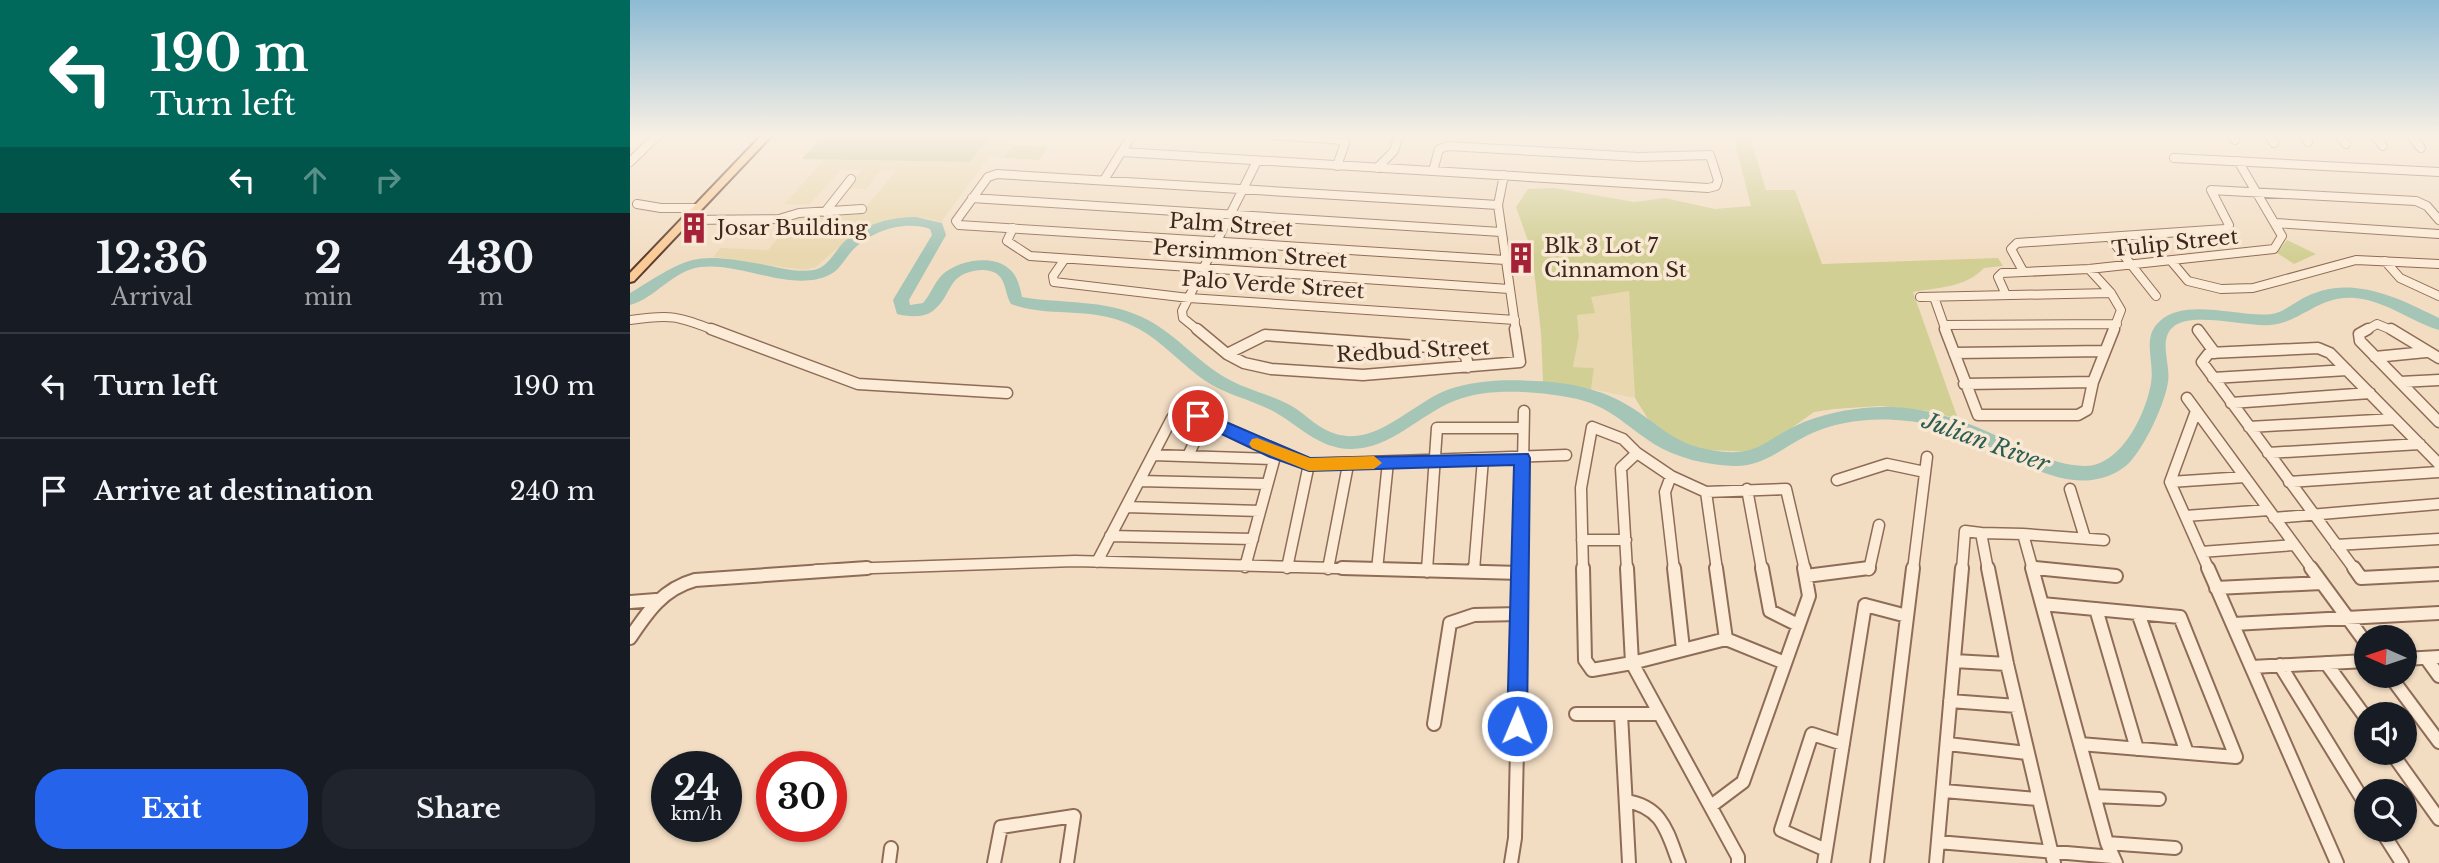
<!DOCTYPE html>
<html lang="en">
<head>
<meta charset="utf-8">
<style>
	:root { --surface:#171b24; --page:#20242c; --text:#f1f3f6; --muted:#9ea1a6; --line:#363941; --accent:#2563eb }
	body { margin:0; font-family:"Libre Baskerville",serif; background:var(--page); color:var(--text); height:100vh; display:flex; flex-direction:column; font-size:26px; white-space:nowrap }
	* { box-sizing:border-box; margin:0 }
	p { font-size:23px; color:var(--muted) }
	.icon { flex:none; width:38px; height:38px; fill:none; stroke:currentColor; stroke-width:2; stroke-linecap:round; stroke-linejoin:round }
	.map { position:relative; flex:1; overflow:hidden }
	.panel { display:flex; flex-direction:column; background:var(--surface); width:630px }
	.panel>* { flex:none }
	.top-card { background:#00695c; color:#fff; overflow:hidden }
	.needle { width:46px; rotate:273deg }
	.tools { position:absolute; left:1724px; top:625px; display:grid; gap:14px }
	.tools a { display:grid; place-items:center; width:63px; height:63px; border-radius:50%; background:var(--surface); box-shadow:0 2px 5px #0004; font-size:35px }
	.speed { position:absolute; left:21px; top:751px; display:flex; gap:14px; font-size:35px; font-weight:700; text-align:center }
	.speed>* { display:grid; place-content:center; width:91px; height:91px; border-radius:50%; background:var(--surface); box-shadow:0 2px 5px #0004; line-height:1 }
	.speed small { font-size:18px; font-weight:400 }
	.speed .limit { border:10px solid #d22; background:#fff; color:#111 }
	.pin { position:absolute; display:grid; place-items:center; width:60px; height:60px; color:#fff; margin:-30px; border:4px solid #fff; border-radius:50%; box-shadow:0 2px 7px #0007 }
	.me { position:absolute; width:77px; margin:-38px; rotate:1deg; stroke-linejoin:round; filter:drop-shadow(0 0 5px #0008) }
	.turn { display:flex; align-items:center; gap:24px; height:147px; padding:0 35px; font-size:32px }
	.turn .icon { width:91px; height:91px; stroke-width:2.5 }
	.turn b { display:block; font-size:49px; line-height:60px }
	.lanes { display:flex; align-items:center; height:66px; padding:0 35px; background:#0003; justify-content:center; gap:35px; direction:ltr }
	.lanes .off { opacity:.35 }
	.eta { display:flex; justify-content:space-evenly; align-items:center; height:119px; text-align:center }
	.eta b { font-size:42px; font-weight:700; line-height:49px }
	.primary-button { display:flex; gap:14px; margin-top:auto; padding:14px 35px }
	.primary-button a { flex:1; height:80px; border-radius:28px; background:var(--accent); color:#fff; font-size:28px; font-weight:700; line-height:80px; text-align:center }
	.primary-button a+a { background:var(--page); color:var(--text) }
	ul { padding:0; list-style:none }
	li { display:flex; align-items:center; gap:21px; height:105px; padding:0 35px; border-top:2px solid var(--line) }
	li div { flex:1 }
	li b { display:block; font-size:26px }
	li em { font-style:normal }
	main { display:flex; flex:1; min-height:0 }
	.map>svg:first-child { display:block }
</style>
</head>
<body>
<main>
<section class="panel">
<div class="top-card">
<div class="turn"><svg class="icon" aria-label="left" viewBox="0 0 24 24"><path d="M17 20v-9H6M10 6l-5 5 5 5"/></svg><div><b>190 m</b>Turn left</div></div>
<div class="lanes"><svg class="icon" aria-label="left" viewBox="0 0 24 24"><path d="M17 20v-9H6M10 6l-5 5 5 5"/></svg><svg class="icon off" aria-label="ahead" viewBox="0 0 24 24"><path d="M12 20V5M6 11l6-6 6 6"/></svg><svg class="icon off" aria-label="right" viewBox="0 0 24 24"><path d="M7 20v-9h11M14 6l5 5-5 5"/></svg></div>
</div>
<div class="eta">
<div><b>12:36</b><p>Arrival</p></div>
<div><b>2</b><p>min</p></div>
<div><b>430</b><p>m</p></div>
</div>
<ul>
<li><svg class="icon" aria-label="left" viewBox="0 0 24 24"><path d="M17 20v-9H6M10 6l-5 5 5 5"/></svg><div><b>Turn left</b></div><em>190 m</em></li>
<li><svg class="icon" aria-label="arrive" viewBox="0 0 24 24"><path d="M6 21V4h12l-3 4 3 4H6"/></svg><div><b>Arrive at destination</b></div><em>240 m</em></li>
</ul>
<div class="primary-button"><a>Exit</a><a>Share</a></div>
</section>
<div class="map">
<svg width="1809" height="863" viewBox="0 0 1809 863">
	<rect width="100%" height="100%" fill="#f2ddc3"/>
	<path fill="#e9d7af" d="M 361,135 L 387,135 L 372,158 L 359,157 L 311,222 L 296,218 L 263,219 L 239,228 L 205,250 L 186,267 L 174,270 L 83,257 L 90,248 L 138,250 L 166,216 L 232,212 L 266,170 L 251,170 L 236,189 L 217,189 L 232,170 L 211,170 L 179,205 L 154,204 L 195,159 L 340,162 Z
		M 999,290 L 1005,398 L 961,389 L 964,368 L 943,367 L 949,336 L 947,315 L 961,297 Z"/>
	<path fill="#d2cf95" d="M 1103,135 L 1119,135 L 1136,190 L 1165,190 L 1192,264 L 1368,258 L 1373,266 L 1354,268 C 1335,288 1309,287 1283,292 L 1328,419 L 1300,411 L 1250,406 L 1204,409 L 1184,412 L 1128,452 L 1074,450 L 1043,440 L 1018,419 L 1005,398 L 999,291 L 961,297 L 965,313 L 947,315 L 949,336 L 943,367 L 964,368 L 961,389 L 913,382 L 911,333 L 902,252 L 886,207 L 898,189 L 924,188 L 1004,202 L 1035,198 L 1085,209 L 1121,206 Z
		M 383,145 L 418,147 L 409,160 L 373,158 Z
		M 1657,240 L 1686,254 L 1664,264 L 1647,253 Z"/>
	<path fill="#c6c495" d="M 193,135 L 361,135 L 340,162 L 172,159 Z"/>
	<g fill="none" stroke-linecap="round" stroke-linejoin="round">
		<path fill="#a5c5b7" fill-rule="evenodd" d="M 286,217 L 312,223 L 316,235 L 279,300 L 280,305 L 293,303 C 301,294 304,283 312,275 C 327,261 361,254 378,268 C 387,274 390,287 392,297 C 433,304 473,299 512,317 C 542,331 563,357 591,375 C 614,390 642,394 665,408 C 678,417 691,430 706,434 C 747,446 781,404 817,390 C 844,380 876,379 905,381 C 937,382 972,389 999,406 C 1026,422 1043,443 1076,449 C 1130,460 1131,440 1174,422 C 1202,411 1232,406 1262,407 C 1294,408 1327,418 1356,431 C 1388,445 1419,465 1455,466 C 1491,466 1516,414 1521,383 C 1525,362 1511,337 1530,321 C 1556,297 1610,318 1642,314 C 1653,312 1661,305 1670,300 C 1687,290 1706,286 1725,288 C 1756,291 1782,305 1809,318 L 1809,330 C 1780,321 1756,301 1725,298 C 1688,295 1673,322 1640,325 C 1616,327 1562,311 1543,327 C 1528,340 1541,365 1538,382 C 1535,404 1514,448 1499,463 C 1489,473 1475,478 1462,480 C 1419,485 1376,453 1338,437 C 1315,428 1291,421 1266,420 C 1236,418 1205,422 1178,435 C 1152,448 1133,467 1103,466 C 1076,465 1047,458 1024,444 C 987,420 979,403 931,396 C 899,391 855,388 824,401 C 789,415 761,449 721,449 C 688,449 668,424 641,410 C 619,399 594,394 574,380 C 551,364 533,342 509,329 C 465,304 421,319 381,304 C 376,296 376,285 371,278 C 367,272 359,270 352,270 C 316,272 323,295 304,310 C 295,318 279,317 267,314 L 263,300 L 302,235 L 300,229 C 274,220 240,231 221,252 C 214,260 209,271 199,275 C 163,293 110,262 71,267 C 43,270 26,298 0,305 L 0,293 C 58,258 60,251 131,264 C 147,267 167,273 184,270 C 199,267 205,250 215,241 C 234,224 261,217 286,217 Z"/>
		<defs>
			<path id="minor-far2" d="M 643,135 L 713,140 L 715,143 L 707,166
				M 1602,135 L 1605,140
				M 1639,135 L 1644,143
				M 1674,135 L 1678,142
				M 1709,135 L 1716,144
				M 1744,135 L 1753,146
				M 1780,135 L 1791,148
				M 492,152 L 1078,188 L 1086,186 L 1088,180 L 1080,155 L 1009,157 L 818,146 L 809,149 L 803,171
				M 1544,158 L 1809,172
				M 0,162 L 28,135
				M 747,168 L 764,151 L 769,135
				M 874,175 L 868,205 L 886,331
				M 474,180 L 502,135
				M 342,198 L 871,232
				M 7,204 L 31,208 L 67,208
				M 868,205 L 367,174 L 358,177 L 326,221 L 329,225 L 875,260
				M 195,212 L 221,179
				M 56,220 L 149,219 L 169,213 L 232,209
				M 1646,223 L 1809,234
				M 383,228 L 377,241 L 400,256 L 879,289
				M 1480,238 L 1526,296
				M 434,260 L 423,276 L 424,282 L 559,298 L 885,320
				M 1755,261 L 1770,278 L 1809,296
				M 1542,262 L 1558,281 L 1591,289 L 1623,288 L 1726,260 L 1809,264
				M 1459,269 L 1481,293 L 1491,310 L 1483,331
				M 1393,271 L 1381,249 L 1387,243 L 1595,229 L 1599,225 L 1581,190 L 1786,201 L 1797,206 L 1809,220
				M 1376,295 L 1368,277 L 1372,273 L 1459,269 L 1644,249 L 1652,236 L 1608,161
				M 1290,297 L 1481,293
				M 1304,297 L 1316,331
				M 0,320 C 42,314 47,316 86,331
				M 1314,325 L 1487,324
				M 569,331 L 553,318 L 552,311 L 627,161
				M 1735,331 L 1747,324 L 1764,331"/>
			<path id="minor-far1" d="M 81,329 L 228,384 L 377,393
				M 567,329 L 597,354 L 614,363 L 641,369 L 733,375 L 890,362 L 885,329
				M 1315,329 L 1348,415 L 1448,415 L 1457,410 L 1463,382 L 1484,329
				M 1738,329 L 1729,334 L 1730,341 L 1809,422
				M 1761,329 L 1809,358
				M 1568,330 L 1585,353
				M 1324,353 L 1474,351
				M 597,354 L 635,335 L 828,349 L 836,356 L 838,367
				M 1745,357 L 1796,352
				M 1583,378 L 1717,370
				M 1770,382 L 1809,380
				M 1334,384 L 1463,382
				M 1557,398 L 1683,570
				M 1601,403 L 1740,393
				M 1566,411 L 1540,482 L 1579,570
				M 1619,427 L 1765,419
				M 1638,453 L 1790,444
				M 523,455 L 644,459
				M 558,456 L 575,419
				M 1041,476 L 1035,492 L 1044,570
				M 1207,480 L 1257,464 L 1295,472
				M 509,481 L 637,484
				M 1540,482 L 1615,477
				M 1659,482 L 1809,472
				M 1117,489 L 1132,570
				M 1440,489 L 1455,538
				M 1076,492 L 1087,570
				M 1076,492 L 1156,489 L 1175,570
				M 496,507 L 630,511
				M 1555,516 L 1639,510
				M 1644,518 L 1809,504
				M 1351,533 L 1393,534
				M 480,536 L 623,539
				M 952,540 L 996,540
				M 1706,545 L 1809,539
				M 1571,552 L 1664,545
				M 467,562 L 542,418 L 556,414 L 568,416 L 679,464 L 936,455
				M 615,567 L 646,453
				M 657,568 L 679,464
				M 1403,568 L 1423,570
				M 698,569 L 718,465
				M 186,570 L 445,561 L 777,570
				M 747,570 L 758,462
				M 797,570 L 807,428 L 893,428
				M 844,570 L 853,459
				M 891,570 L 894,411
				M 953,570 L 951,488 L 962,427 L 993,439 L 1007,453 L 1041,476 L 1076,492
				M 997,570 L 991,468 L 1007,453
				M 1239,570 L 1249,525
				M 1283,570 L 1297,457
				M 1332,570 L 1335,531 L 1351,533 L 1358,570
				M 1403,570 L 1393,534 L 1474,540
				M 1725,570 L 1572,362 L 1579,353 L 1688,348 L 1700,353 L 1809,464"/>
			<path id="minor" d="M 712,568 L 890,573
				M 953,568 L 955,660 L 962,670 L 1002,663 L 1096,639 L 1086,568
				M 997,568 L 1002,663 L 1108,857 L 1108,863
				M 1044,568 L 1053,649
				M 1132,568 L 1140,611 L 1168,625
				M 1358,568 L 1377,664 L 1424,863
				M 1402,568 L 1477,843 L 1486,863
				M 1405,568 L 1486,576
				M 1578,568 L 1707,863
				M 1681,568 L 1736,643
				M 1724,568 L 1731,578 L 1809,574
				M 797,571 L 797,568
				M 844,572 L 844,568
				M 1176,576 L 1239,568
				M 1586,588 L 1692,583
				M 0,602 L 26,600
				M 1412,604 L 1550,617 L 1606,757 L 1450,744
				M 1466,609 L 1507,749
				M 1508,613 L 1557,753
				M 1604,624 L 1809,613
				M 0,638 C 18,611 33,589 65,580 L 237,568
				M 1096,639 L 1155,663
				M 1796,658 L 1809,676
				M 1774,659 L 1809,657
				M 1324,661 L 1377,664
				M 1696,663 L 1736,718
				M 1650,665 L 1736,805
				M 1622,667 L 1736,661
				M 1760,676 L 1809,742
				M 1320,701 L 1387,706
				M 946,714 L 1030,714
				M 991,714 L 999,863
				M 804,724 L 820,623 L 844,615 L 889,614
				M 1318,744 L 1397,753
				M 1761,752 L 1809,819
				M 1314,791 L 1408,799
				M 1464,796 L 1529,799
				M 996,801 C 1033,807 1037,832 1049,863
				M 1081,806 L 1113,782 L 1179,596 L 1174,568
				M 1751,830 L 1772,863
				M 1308,842 L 1483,857
				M 1477,843 L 1545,848
				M 1196,850 L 1151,830 L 1182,734 L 1213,744
				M 259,863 L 261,848
				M 364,863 L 371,827 L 444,816 L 437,863
				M 881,863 L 885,838 L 891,568
				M 1194,863 L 1235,605 L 1277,616
				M 1247,863 L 1283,568
				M 1306,863 L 1332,568"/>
			<path id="major" d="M 132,135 L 142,135 L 4,281 L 0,282 L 0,273 Z"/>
		</defs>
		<use href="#minor-far2" stroke="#8f6c57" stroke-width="10"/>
		<use href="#minor-far1" stroke="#8f6c57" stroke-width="13"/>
		<use href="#minor" stroke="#8f6c57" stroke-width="16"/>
		<use href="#major" stroke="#5c3b2c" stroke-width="4"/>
		<use href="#minor-far2" stroke="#fcebd7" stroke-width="8"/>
		<use href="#minor-far1" stroke="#fcebd7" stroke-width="10"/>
		<use href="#minor" stroke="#fcebd7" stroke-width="12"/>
		<use href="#major" fill="#f9cb97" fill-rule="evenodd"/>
	</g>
	<linearGradient id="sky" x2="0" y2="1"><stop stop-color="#8dbbd4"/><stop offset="0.53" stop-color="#f9f0e4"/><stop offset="1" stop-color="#f9f0e4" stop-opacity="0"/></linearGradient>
	<rect width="1809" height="256" fill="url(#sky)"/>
	<path fill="#2563eb" stroke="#184099" stroke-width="2" d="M 568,410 L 680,458 L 898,454 L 900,458 L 897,726 L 894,733 L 887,735 L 880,733 L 877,726 L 884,465 L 679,471 L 640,457 L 562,420 L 560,416 Z"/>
	<path fill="#f59e0b" d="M 627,438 L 680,458 L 744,456 L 752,463 L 744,469 L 679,471 L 622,448 L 619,444 L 622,439 Z"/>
	<defs>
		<symbol id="building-bare" viewBox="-9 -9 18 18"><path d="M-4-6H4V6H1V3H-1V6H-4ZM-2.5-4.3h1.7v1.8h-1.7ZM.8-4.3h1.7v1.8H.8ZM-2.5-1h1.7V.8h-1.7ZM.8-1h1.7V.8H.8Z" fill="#a42137" stroke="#f9e8d3" stroke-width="2.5" paint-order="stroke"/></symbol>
	</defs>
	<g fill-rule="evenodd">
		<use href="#building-bare" x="42" y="206" width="44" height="44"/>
		<use href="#building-bare" x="869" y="236" width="44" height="44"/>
	</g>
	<g text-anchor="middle" stroke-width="7" stroke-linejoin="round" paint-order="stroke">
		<g font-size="21" fill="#3d281d" stroke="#f9e8d3">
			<text transform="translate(601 225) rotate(4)" y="7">Palm Street</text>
			<text transform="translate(1545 243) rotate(-6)" y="7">Tulip Street</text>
			<text transform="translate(620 254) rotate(4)" y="7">Persimmon Street</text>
			<text transform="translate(643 285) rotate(4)" y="7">Palo Verde Street</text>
			<text transform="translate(783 351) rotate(-3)" y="7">Redbud Street</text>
		</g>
		<g font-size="21" fill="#3d281d" stroke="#f9e8d3" text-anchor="start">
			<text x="87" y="235">Josar Building</text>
			<text x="914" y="253">Blk 3 Lot 7<tspan x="914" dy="24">Cinnamon St</tspan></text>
		</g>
		<g font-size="23" font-style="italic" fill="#2b5f53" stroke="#f9e8d3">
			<text transform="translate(1356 442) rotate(20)" y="8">Julian River</text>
		</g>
	</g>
</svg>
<div class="tools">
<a><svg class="needle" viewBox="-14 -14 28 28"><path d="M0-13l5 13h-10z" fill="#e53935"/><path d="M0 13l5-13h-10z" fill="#9ea1a6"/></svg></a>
<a><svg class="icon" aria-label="sound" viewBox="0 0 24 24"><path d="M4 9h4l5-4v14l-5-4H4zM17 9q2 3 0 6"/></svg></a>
<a><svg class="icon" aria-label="search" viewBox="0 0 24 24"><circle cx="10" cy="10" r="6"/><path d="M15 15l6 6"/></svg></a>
</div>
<div class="speed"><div>24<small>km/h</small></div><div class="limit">30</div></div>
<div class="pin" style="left:568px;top:416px;background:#d93025"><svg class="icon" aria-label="arrive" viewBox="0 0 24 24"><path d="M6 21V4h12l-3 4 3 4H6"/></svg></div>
<svg class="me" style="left:887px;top:726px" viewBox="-20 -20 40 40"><circle r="17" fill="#2563eb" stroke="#fff" stroke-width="3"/><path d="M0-11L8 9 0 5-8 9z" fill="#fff"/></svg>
</div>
</main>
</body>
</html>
